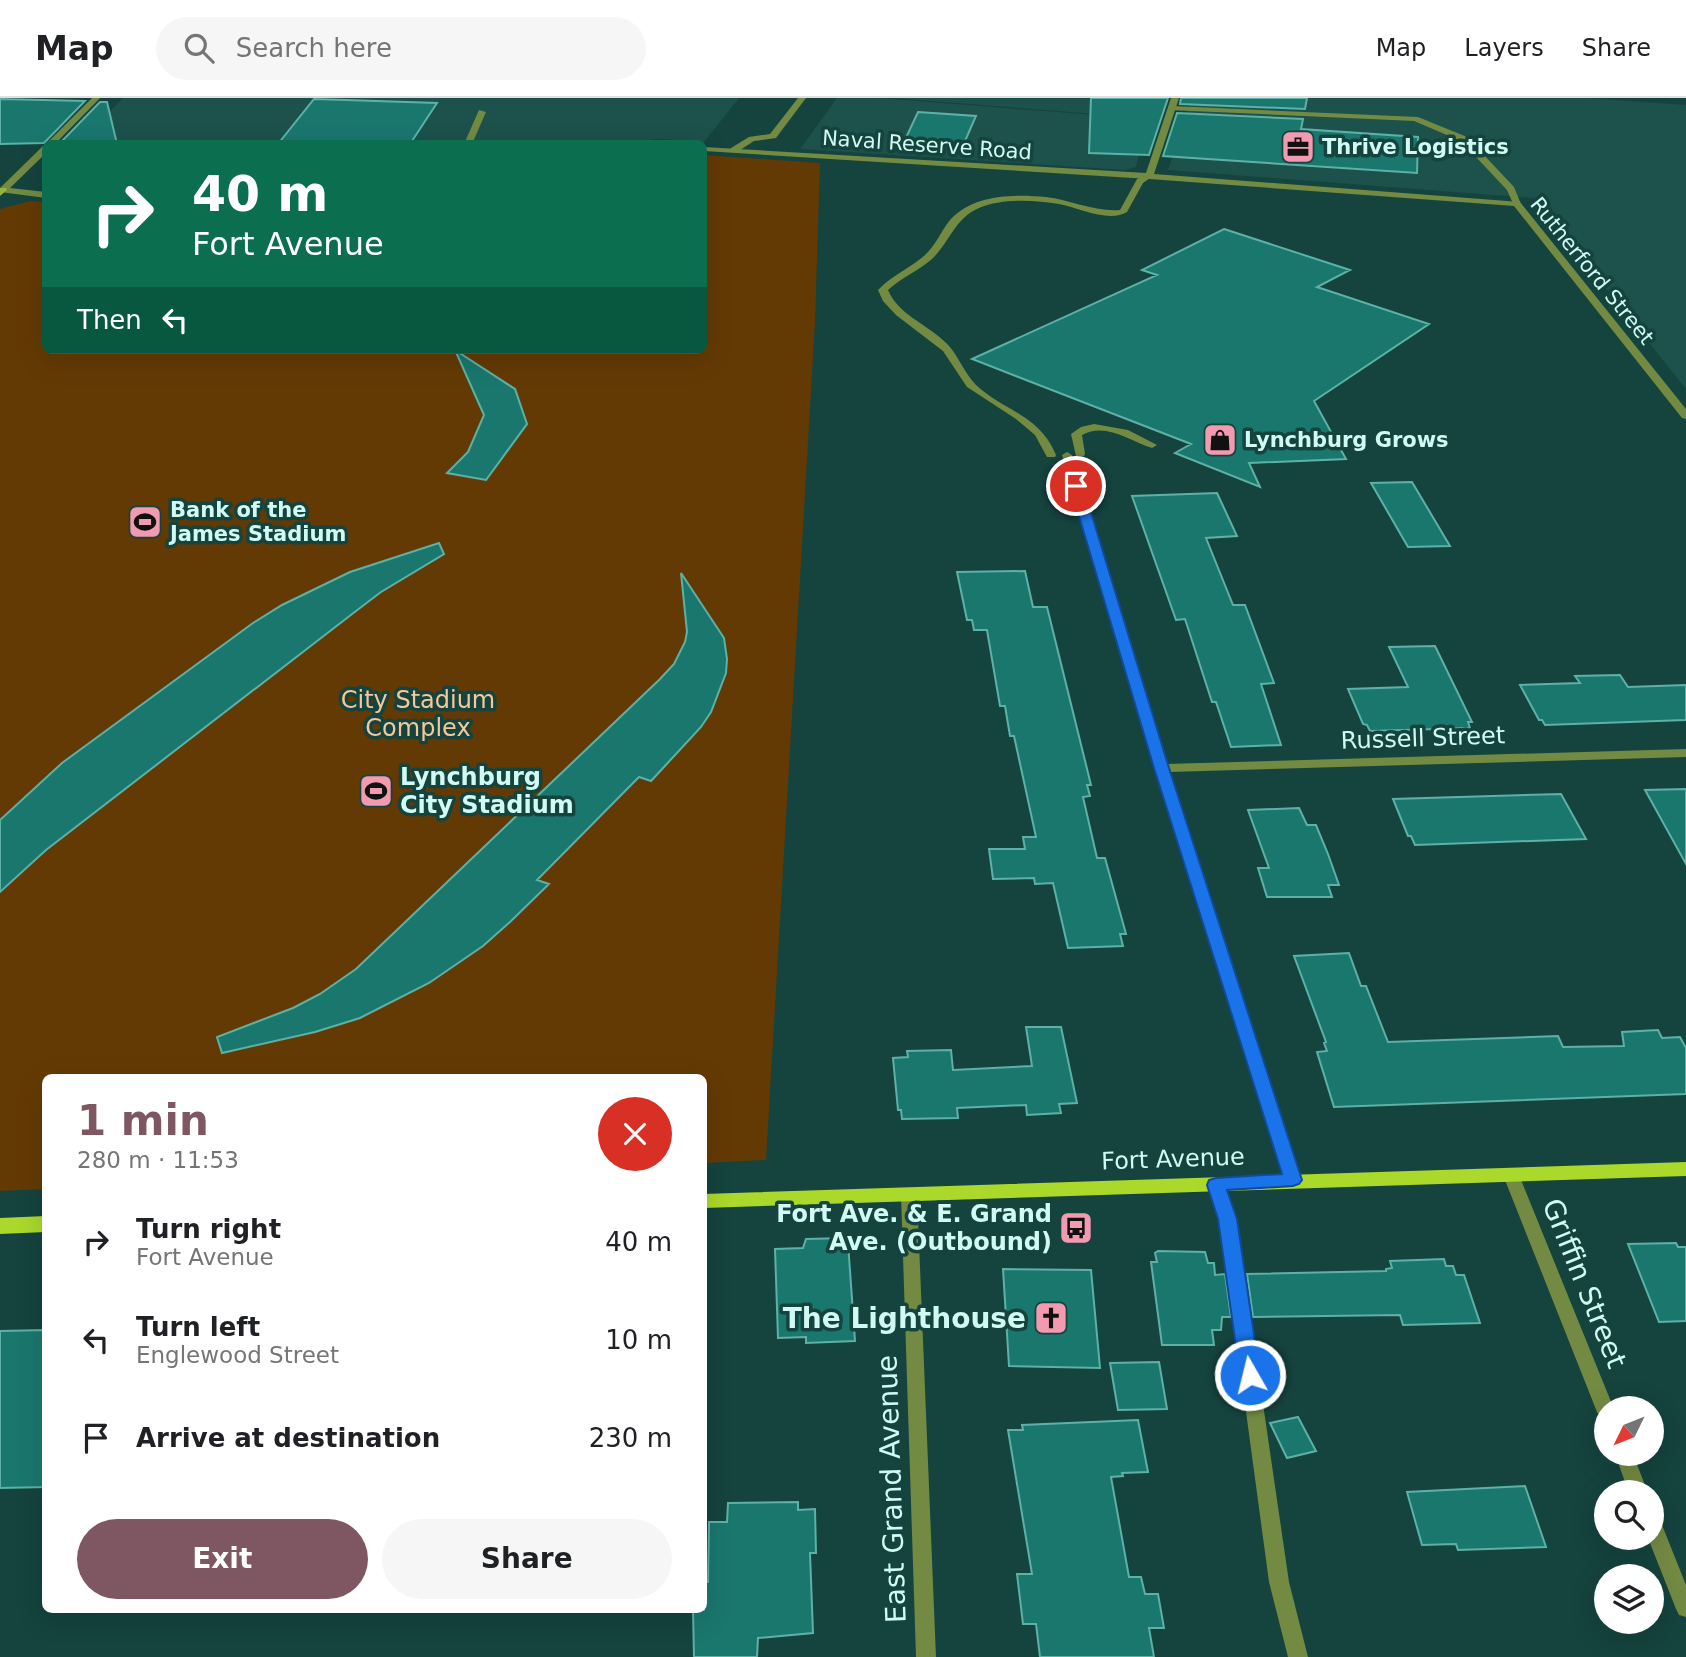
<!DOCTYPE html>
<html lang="en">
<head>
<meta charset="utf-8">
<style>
	:root { --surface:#fff; --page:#f6f6f6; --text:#202124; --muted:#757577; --line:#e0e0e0; --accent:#7e5763 }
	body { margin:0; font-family:"DejaVu Sans",sans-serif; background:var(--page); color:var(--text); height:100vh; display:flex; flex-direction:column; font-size:26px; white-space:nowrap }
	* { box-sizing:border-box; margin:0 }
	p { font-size:23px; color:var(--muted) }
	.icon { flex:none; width:38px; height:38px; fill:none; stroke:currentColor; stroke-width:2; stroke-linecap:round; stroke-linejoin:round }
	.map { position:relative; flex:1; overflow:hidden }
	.drawer { position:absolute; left:42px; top:976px; width:665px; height:539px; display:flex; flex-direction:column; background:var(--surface); border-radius:10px; box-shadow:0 7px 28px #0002 }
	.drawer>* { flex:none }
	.guide { position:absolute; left:42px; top:42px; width:665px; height:214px; border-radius:10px; box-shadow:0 7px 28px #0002; background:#0b6e4f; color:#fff; overflow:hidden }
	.needle { width:46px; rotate:227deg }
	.tools { position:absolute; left:1594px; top:1298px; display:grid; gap:14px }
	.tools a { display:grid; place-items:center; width:70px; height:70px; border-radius:50%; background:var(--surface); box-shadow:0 7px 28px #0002; font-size:35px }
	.pin { position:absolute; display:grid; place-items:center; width:60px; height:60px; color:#fff; margin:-30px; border:4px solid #fff; border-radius:50%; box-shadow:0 2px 7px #0007 }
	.me { position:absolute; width:77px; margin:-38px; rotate:352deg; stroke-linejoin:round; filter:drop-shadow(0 0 5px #0008) }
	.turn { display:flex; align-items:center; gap:24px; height:147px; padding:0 35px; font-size:32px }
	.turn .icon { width:91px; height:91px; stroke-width:2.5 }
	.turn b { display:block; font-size:49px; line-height:60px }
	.then { display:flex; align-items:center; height:66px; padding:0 35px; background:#0003; gap:14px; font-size:26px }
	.round { display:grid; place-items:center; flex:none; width:74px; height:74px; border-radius:37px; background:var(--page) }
	.overview { display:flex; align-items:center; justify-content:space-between; height:119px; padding:0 35px }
	h1 { font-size:42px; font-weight:800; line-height:52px; color:var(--accent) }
	.primary-button { display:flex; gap:14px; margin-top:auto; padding:14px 35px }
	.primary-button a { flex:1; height:80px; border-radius:42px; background:var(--accent); color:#fff; font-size:28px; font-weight:800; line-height:80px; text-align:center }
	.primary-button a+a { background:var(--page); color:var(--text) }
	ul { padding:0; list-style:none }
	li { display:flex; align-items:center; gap:21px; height:98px; padding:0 35px }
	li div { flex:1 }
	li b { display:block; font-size:26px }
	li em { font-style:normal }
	header { display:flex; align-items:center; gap:42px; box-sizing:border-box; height:98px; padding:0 35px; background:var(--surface); border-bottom:2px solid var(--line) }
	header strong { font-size:33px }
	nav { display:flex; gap:38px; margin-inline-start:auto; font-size:24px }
	.search { width:490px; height:63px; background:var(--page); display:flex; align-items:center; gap:18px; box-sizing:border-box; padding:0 24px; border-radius:38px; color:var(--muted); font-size:26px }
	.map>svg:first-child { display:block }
</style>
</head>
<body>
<header>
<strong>Map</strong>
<div class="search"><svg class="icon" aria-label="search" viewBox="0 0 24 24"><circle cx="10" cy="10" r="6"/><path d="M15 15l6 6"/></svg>Search here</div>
<nav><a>Map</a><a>Layers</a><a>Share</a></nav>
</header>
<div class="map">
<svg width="1686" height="1559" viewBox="0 0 1686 1559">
	<rect width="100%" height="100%" fill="#15433e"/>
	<path fill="#1d514b" d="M 123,0 L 739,0 L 704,44 L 657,41 L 626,46 L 78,46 Z
		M 837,0 L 879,0 L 1147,21 L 1136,69 L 1125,72 L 800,51 Z
		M 893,0 L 1155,0 L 1147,20 Z
		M 1192,0 L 1588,0 L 1686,7 L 1686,291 L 1533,100 L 1168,72 Z"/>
	<path fill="#643a04" d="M 704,57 L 820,65 L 815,224 L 766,1062 L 704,1065 L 704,980 L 46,980 L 45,1091 L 0,1093 L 0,111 L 30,103 L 45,104 L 46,252 L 704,252 Z"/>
	<path fill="#1a776e" stroke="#5db1a6" stroke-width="2" d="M 1091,0 L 1168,0 L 1149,57 L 1089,55 Z
		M 1181,0 L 1307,0 L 1305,11 L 1180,6 Z
		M 0,1 L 85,3 L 44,45 L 0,46 Z
		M 314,1 L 437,5 L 410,46 L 278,46 Z
		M 100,4 L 107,4 L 117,46 L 59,46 Z
		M 918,14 L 976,18 L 962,50 L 903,46 Z
		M 1177,15 L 1303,21 L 1301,31 L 1418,39 L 1417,75 L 1163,58 Z
		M 1224,131 L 1350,172 L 1317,189 L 1429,226 L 1314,303 L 1346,361 L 1249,365 L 1260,389 L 1175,355 L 1191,346 L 972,261 L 1157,177 L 1142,172 Z
		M 455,252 L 515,291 L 527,326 L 486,382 L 447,375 L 468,354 L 484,317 Z
		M 1412,384 L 1450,448 L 1408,449 L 1371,385 Z
		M 1217,395 L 1237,438 L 1206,440 L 1233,507 L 1245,507 L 1274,585 L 1261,586 L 1281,647 L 1231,649 L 1216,604 L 1212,604 L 1185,521 L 1176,522 L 1132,398 Z
		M 439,445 L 444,456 L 381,494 L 356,513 L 46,752 L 0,794 L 0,722 L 62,665 L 253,525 L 282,507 L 350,474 Z
		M 1025,473 L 1033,509 L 1047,509 L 1091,687 L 1087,687 L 1090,698 L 1083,699 L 1097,760 L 1105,760 L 1126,836 L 1120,836 L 1123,848 L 1068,850 L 1053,785 L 1035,786 L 1034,780 L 993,781 L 989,751 L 1025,751 L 1023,739 L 1036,739 L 1014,638 L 1010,638 L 1005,608 L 1000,608 L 987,532 L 974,532 L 972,522 L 967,522 L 957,474 Z
		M 681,475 L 724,540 L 727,561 L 726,575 L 711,614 L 701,629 L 651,683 L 639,679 L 537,782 L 549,786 L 510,824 L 483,848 L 429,885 L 360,920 L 315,934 L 222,955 L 217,939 L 293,910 L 320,896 L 356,871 L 660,581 L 674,566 L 685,544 L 687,534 Z
		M 1435,548 L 1472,624 L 1468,624 L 1470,630 L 1370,633 L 1367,627 L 1363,626 L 1348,591 L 1408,589 L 1389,549 Z
		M 1620,577 L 1628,589 L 1686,587 L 1686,622 L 1545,627 L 1542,622 L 1539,622 L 1520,587 L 1580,585 L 1575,578 Z
		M 1686,691 L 1686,766 L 1645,692 Z
		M 1561,696 L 1586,741 L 1415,747 L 1411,738 L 1408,738 L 1393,701 Z
		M 1299,710 L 1307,727 L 1316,727 L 1328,756 L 1339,787 L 1328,787 L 1332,799 L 1267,799 L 1258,770 L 1269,770 L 1248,712 Z
		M 1349,855 L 1361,888 L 1366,888 L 1388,944 L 1558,938 L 1563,949 L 1624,948 L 1622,934 L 1658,932 L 1662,940 L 1680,939 L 1686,950 L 1686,996 L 1334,1009 L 1317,954 L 1327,953 L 1324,945 L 1326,944 L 1294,858 Z
		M 1026,929 L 1061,929 L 1077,1005 L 1059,1006 L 1061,1015 L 1027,1017 L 1026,1007 L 957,1010 L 958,1020 L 902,1021 L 901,1012 L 898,1012 L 893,960 L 908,959 L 907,953 L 951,952 L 953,972 L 1032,968 Z
		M 846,1140 L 848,1145 L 855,1243 L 806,1245 L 806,1239 L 778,1240 L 775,1151 L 803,1150 L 806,1141 Z
		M 1676,1145 L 1678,1149 L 1686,1149 L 1686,1223 L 1659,1224 L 1628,1146 Z
		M 1158,1153 L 1205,1154 L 1208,1165 L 1214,1165 L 1215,1177 L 1225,1176 L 1231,1219 L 1222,1219 L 1221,1232 L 1212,1232 L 1214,1247 L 1162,1247 L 1151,1164 L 1157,1164 L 1155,1155 Z
		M 1444,1161 L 1446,1168 L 1453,1168 L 1456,1177 L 1464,1177 L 1480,1225 L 1403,1227 L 1400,1217 L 1253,1219 L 1247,1176 L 1386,1173 L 1386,1171 L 1392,1170 L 1390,1163 Z
		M 1003,1171 L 1091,1172 L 1100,1270 L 1009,1268 Z
		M 46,1232 L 46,1389 L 0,1390 L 0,1233 Z
		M 1159,1264 L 1167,1311 L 1118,1312 L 1110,1265 Z
		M 1298,1319 L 1316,1353 L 1287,1360 L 1270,1325 Z
		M 1138,1322 L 1148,1374 L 1122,1375 L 1123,1378 L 1111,1379 L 1129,1479 L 1141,1479 L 1145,1496 L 1158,1496 L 1164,1530 L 1149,1530 L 1154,1559 L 1040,1559 L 1036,1526 L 1023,1526 L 1017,1476 L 1032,1476 L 1008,1332 L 1023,1332 L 1022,1327 Z
		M 1525,1388 L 1546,1449 L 1458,1452 L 1456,1446 L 1422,1447 L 1407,1394 Z
		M 798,1404 L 798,1412 L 815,1411 L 816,1455 L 810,1455 L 813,1535 L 758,1540 L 757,1559 L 694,1559 L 693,1512 L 704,1512 L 704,1484 L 708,1484 L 709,1424 L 727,1424 L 728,1405 Z"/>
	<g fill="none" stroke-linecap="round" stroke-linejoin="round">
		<path fill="#738a43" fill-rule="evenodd" d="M 798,0 L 806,0 L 776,40 L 754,43 L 737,54 L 731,54 L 731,50 L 749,39 L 770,36 Z
			M 1172,8 L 1418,19 L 1467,39 L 1514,89 L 1521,106 L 1514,108 L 1507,92 L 1461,43 L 1414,23 L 1169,12 L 1168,10 Z
			M 479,12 L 486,14 L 472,46 L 464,46 Z
			M 1149,75 L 1153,78 L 1143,85 L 1127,114 C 1109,125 1079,110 1059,106 C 1034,102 1003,100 979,110 C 954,121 950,144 932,161 C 918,173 901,180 888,192 C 899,217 925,225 944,243 C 958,255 963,274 976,287 C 1005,314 1039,316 1056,357 L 1055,359 L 1047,359 L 1035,337 L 1016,321 L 967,289 L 943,253 L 896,217 L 883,203 L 878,192 C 892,177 911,170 925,157 C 936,147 941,133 950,122 C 973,96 1015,96 1046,99 C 1071,102 1095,114 1120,112 L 1137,81 Z
			M 1094,326 L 1128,332 L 1157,347 L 1152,350 C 1129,343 1106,324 1082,337 L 1085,356 L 1084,358 L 1076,358 L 1071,336 L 1081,329 Z
			M 1216,1081 L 1222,1083 L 1224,1087 L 1236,1121 L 1289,1484 L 1308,1559 L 1288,1559 L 1269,1484 L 1220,1121 L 1208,1087 L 1210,1083 Z"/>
		<path fill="#738a43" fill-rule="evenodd" d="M 92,0 L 100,0 L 55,46 L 46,46 Z
			M 1171,0 L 1179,0 L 1154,76 L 1520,104 L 1686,311 L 1686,321 L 1682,320 L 1514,108 L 1149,81 L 704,53 L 704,49 L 1146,75 Z
			M 43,48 L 46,48 L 46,55 L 10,90 L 46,94 L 46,100 L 0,94 L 0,90 Z
			M 1067,354 L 1072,357 L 1166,666 L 1686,651 L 1686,659 L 1169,674 L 1301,1082 L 1299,1086 L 1287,1086 L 1285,1082 L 1154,670 L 1062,357 Z
			M 1511,1071 L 1517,1073 L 1519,1077 L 1614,1311 L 1606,1311 L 1606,1321 L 1600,1319 L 1597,1314 L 1503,1077 L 1505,1073 Z
			M 909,1090 L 915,1092 L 917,1096 L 936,1559 L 916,1559 L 901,1096 L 903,1092 Z
			M 1615,1356 L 1633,1356 L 1648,1395 L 1629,1395 Z
			M 1652,1419 L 1659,1421 L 1662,1427 L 1686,1487 L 1686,1519 L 1679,1517 L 1676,1511 L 1648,1440 L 1652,1440 Z"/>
		<path fill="#92b63b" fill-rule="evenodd" d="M 0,90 L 6,90 L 7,92 L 0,98 Z"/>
		<path fill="#aad82b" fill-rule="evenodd" d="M 1686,1064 L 1686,1078 L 704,1110 L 704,1096 Z
			M 46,1118 L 46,1134 L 0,1136 L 0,1120 Z"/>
	</g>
	<path fill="#1a73e8" stroke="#114b97" stroke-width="2" d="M 1076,385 L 1083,388 L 1169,670 L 1302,1082 L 1299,1086 L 1293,1088 L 1227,1092 L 1237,1121 L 1260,1277 L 1257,1282 L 1250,1285 L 1243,1282 L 1240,1277 L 1218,1121 L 1207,1087 L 1209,1082 L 1216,1080 L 1282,1076 L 1154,670 L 1070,388 Z"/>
	<defs>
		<symbol id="office-square" viewBox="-11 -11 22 22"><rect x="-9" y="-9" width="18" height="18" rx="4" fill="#f29aaf" stroke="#15433e"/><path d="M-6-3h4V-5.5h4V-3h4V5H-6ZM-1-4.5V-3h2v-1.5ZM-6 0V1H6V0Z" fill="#111"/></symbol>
		<symbol id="shop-square" viewBox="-11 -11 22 22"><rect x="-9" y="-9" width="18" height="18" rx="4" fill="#f29aaf" stroke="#15433e"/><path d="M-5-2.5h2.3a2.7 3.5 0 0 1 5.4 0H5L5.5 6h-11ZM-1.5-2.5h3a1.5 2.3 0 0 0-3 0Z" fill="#111"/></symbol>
		<symbol id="stadium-square" viewBox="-11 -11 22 22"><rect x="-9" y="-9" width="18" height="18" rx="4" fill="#f29aaf" stroke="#15433e"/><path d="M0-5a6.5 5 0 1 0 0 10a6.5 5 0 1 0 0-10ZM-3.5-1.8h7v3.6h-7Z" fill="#111"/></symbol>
		<symbol id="bus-square" viewBox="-11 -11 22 22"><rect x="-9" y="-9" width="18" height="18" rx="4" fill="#f29aaf" stroke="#15433e"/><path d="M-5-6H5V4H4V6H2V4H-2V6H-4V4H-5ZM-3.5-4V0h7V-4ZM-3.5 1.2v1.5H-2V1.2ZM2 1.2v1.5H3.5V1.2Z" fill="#111"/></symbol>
		<symbol id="church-square" viewBox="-11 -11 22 22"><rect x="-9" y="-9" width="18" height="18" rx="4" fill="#f29aaf" stroke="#15433e"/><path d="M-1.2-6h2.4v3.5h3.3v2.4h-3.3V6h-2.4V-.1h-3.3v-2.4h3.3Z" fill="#111"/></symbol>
	</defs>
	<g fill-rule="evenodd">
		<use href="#office-square" x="1279" y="30" width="38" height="38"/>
		<use href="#shop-square" x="1201" y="323" width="38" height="38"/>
		<use href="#stadium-square" x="126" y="405" width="38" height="38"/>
		<use href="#stadium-square" x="357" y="674" width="38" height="38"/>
		<use href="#bus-square" x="1057" y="1111" width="38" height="38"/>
		<use href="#church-square" x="1032" y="1201" width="38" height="38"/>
	</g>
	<g text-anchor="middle" stroke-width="7" stroke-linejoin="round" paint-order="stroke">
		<g font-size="21" fill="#d2faf4" stroke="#15433e">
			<text transform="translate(927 47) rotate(4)" y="7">Naval Reserve Road</text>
			<text transform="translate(1592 173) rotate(51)" y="7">Rutherford Street</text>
		</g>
		<g font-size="21" font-weight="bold" fill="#d2faf4" stroke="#15433e" text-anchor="start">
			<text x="1322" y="56">Thrive Logistics</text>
			<text x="1244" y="349">Lynchburg Grows</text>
			<text x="170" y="419">Bank of the<tspan x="170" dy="24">James Stadium</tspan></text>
		</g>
		<g font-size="24" fill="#f6c79b" stroke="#15433e">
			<text x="418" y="610">City Stadium<tspan x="418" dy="28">Complex</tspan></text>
		</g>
		<g font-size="24" fill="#d2faf4" stroke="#15433e">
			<text transform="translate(1423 640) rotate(-2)" y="8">Russell Street</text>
			<text transform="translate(1173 1061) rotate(-2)" y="8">Fort Avenue</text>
		</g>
		<g font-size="24" font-weight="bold" fill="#d2faf4" stroke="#15433e" text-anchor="start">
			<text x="400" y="687">Lynchburg<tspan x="400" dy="28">City Stadium</tspan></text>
			<text x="1052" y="1124" text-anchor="end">Fort Ave. &amp; E. Grand<tspan x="1052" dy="28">Ave. (Outbound)</tspan></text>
		</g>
		<g font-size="28" fill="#d2faf4" stroke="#15433e">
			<text transform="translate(1585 1185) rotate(68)" y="10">Griffin Street</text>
			<text transform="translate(891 1391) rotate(-92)" y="10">East Grand Avenue</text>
		</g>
		<g font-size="28" font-weight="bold" fill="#d2faf4" stroke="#15433e" text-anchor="end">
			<text x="1026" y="1230">The Lighthouse</text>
		</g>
	</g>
</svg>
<div class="tools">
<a><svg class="needle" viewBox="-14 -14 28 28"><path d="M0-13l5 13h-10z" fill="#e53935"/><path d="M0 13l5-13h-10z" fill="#757577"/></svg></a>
<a><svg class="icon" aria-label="search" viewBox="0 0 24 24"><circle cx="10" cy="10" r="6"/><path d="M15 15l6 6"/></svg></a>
<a><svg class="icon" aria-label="layers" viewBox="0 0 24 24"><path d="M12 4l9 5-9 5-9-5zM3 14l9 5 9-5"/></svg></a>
</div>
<div class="pin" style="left:1076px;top:388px;background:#d93025"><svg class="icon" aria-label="arrive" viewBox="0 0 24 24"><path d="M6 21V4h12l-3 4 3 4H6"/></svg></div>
<svg class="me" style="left:1250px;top:1277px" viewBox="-20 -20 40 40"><circle r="17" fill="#1a73e8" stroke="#fff" stroke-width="3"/><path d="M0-11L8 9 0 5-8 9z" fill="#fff"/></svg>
<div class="guide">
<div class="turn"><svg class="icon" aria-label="right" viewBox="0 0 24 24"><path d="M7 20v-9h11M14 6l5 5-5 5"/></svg><div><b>40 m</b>Fort Avenue</div></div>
<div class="then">Then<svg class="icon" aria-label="left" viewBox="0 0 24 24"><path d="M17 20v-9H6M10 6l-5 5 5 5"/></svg></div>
</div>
<section class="drawer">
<div class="overview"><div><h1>1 min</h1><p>280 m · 11:53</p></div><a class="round" style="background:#d93025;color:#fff"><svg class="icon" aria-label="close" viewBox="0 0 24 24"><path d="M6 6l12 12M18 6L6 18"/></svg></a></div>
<ul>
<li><svg class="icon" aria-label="right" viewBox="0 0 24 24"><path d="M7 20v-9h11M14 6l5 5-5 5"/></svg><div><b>Turn right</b><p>Fort Avenue</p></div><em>40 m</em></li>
<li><svg class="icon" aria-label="left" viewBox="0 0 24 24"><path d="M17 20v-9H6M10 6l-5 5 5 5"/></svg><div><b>Turn left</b><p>Englewood Street</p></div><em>10 m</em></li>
<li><svg class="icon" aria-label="arrive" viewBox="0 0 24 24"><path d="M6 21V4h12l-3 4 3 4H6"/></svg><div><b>Arrive at destination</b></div><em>230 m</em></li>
</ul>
<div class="primary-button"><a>Exit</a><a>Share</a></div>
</section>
</div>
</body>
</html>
